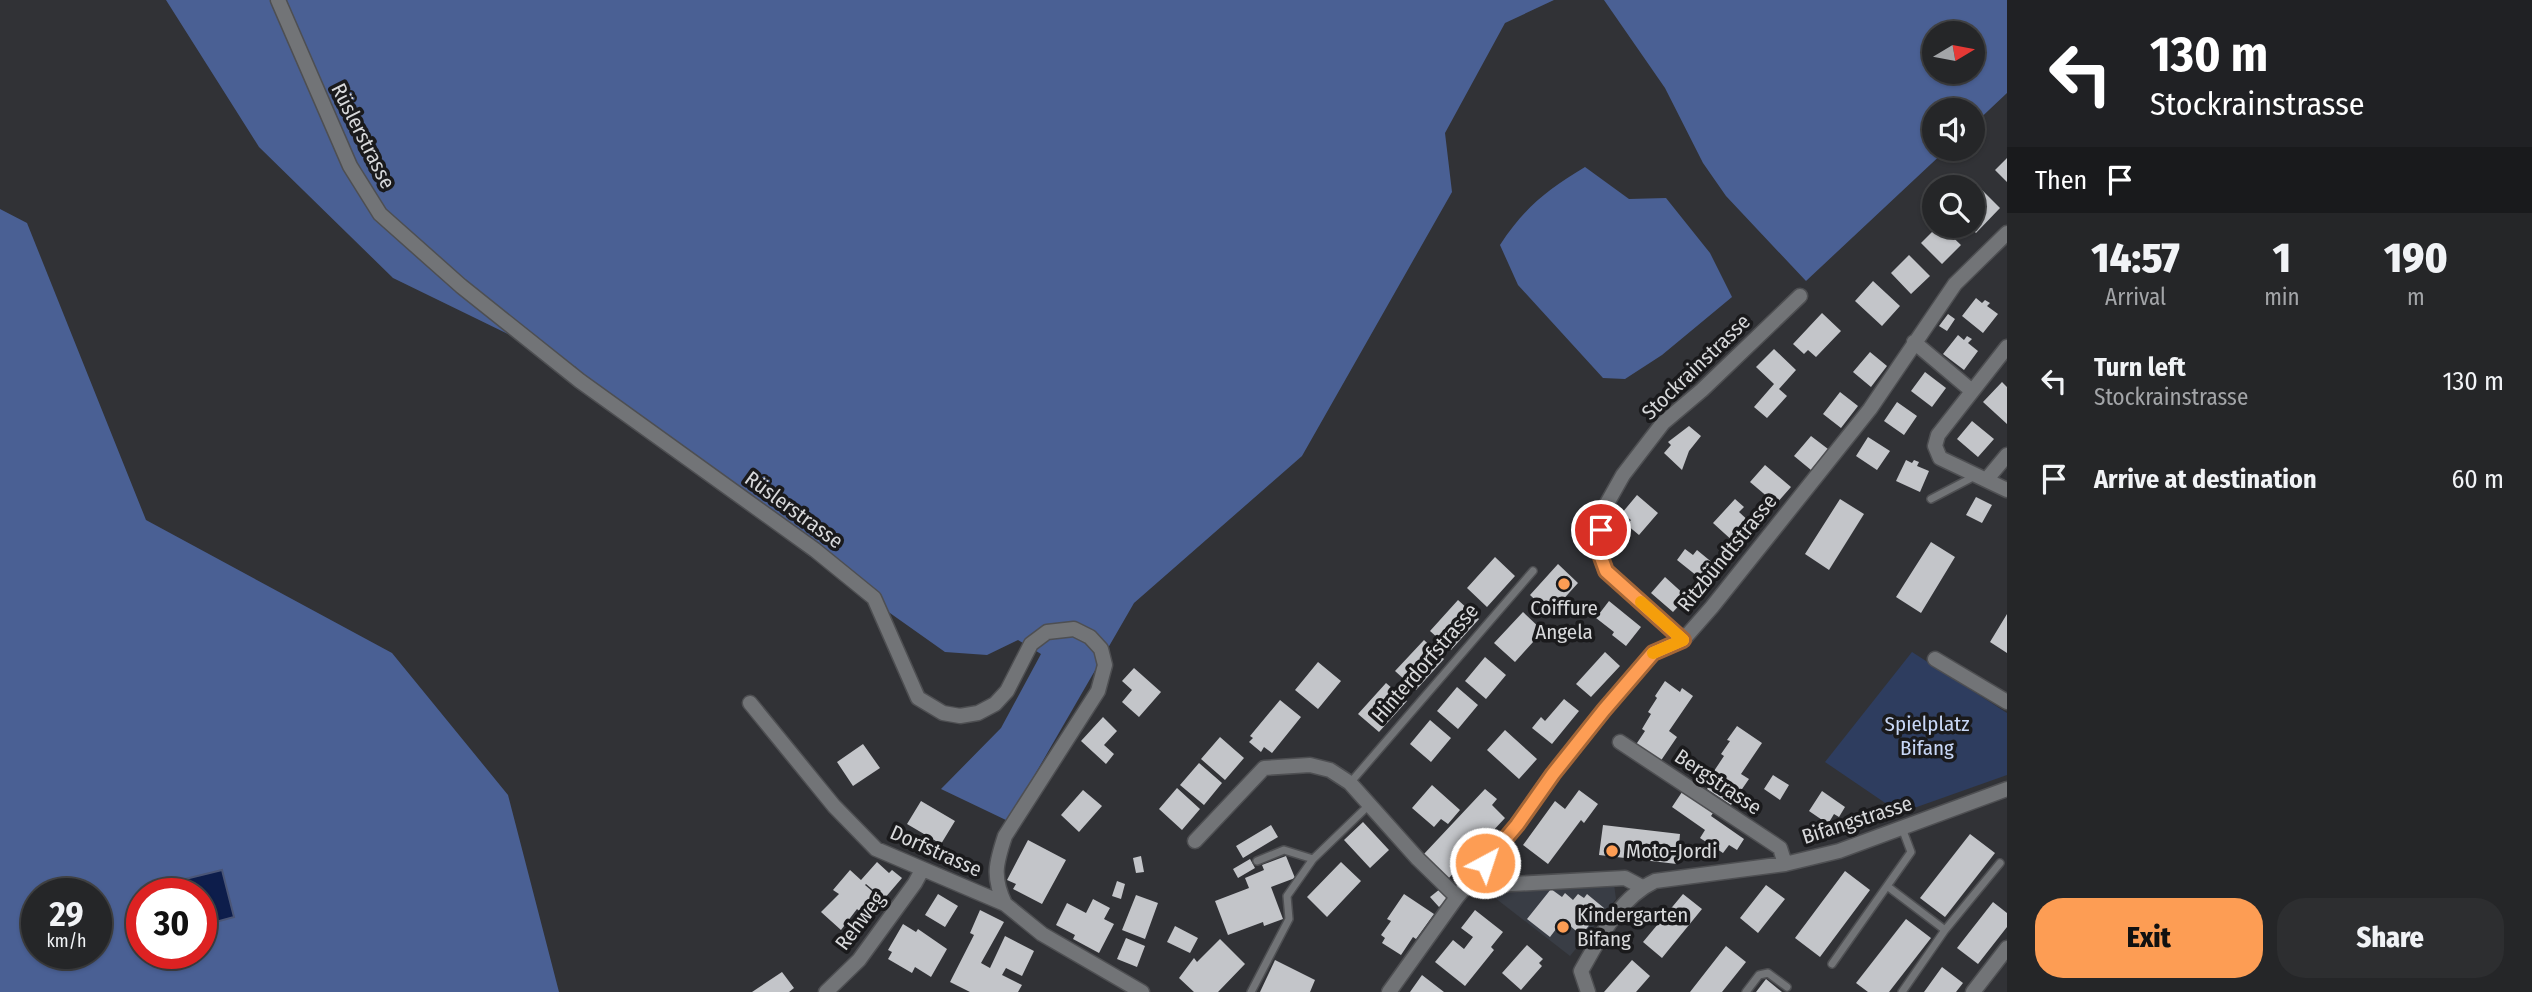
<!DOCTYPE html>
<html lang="en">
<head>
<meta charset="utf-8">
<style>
	:root { --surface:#252628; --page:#2d2e30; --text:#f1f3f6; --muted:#a3a5a8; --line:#424345; --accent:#fd9d54 }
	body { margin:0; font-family:"Fira Sans Condensed",sans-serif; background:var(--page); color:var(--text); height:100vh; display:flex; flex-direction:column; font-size:26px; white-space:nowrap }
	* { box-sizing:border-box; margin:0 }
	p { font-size:23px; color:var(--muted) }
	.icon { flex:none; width:38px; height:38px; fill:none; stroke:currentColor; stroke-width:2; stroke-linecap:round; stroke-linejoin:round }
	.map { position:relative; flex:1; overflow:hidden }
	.panel { display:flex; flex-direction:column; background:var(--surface); width:525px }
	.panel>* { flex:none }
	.banner { background:#202124; color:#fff; overflow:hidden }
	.needle { width:46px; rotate:80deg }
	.controls { position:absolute; left:1922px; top:21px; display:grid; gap:14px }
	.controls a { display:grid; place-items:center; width:63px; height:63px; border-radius:50%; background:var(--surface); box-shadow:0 2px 5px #0004,0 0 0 2px var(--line); font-size:35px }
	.speed { position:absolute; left:21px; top:878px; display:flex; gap:14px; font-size:35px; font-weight:700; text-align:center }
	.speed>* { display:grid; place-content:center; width:91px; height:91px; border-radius:50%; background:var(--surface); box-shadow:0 2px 5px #0004,0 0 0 2px var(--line); line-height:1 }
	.speed small { font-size:18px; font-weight:400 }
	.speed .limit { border:10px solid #d22; background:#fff; color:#111 }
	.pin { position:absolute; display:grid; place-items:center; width:60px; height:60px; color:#fff; margin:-30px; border:4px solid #fff; border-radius:50%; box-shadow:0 2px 7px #0007 }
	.me { position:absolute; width:77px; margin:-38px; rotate:40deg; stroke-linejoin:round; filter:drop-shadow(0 0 5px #0008) }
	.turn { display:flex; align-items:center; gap:24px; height:147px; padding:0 28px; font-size:32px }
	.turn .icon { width:91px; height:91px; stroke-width:2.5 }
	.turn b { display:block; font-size:49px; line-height:60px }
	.then { display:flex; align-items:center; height:66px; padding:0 28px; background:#0003; gap:14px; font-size:26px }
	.eta { display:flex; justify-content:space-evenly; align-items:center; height:119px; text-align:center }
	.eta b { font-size:42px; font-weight:800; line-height:49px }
	.action { display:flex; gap:14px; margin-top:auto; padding:14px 28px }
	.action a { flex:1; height:80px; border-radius:28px; background:var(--accent); color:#111; font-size:28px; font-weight:800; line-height:80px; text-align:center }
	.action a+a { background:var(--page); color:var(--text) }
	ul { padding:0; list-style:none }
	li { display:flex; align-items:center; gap:21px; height:98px; padding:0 28px }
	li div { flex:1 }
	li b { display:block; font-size:26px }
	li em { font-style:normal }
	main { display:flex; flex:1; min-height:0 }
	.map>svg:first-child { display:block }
</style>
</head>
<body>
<main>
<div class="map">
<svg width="2007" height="992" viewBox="0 0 2007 992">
	<rect width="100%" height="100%" fill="#313236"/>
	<path fill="#393d45" d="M 1614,884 L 1616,899 L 1570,956 L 1490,894 L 1551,885 Z"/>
	<path fill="#2e3d5f" d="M 1912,652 L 2007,713 L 2007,775 L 1900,813 L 1825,762 Z"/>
	<path fill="#4a6094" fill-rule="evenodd" d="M 166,0 L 1554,0 L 1505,23 L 1445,133 L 1452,192 L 1302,456 L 1134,603 L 1008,821 L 941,789 L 1001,728 L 1041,654 L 1018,640 L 987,655 L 945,652 L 808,555 L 580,381 L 576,367 L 393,278 L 259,147 Z
		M 1604,0 L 2007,0 L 2007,93 L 1972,126 L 1972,110 L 1934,110 L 1934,149 L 1947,149 L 1806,281 L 1726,196 L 1703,163 L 1665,88 ZM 1934,33 L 1972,33 L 1972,72 L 1934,72 Z
		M 1585,167 L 1629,199 L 1666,198 L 1710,253 L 1732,297 L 1662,355 L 1625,379 L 1603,378 L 1518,285 L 1500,245 C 1525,207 1547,190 1585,167 Z
		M 0,209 L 27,223 L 146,520 L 392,653 L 508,795 L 559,992 L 0,992 ZM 37,894 L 96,894 L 96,954 L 37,954 ZM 142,894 L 201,894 L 201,954 L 142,954 Z"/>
	<path fill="#0d1d4b" stroke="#4a5576" stroke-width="2" d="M 222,870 L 234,917 L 201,926 L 201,894 L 172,894 L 169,883 Z"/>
	<path fill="#c3c5c9" d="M 2007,158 L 2007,182 L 1995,170 Z
		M 1978,186 L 2000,208 L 1976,233 L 1969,226 L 1972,226 L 1972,191 Z
		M 1938,226 L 1941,226 L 1961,245 L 1942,264 L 1921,243 Z
		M 1909,255 L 1930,276 L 1911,294 L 1891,273 Z
		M 1873,281 L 1900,306 L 1882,326 L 1855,301 Z
		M 1976,298 L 1982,303 L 1985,300 L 1990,303 L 1987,306 L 1998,314 L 1983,333 L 1962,316 Z
		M 1822,313 L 1841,331 L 1816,357 L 1808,350 L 1804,354 L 1793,344 Z
		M 1948,314 L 1955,319 L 1947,331 L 1939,326 Z
		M 1958,335 L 1964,340 L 1967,336 L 1972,339 L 1968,343 L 1978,351 L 1964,370 L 1943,354 Z
		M 1774,349 L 1796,370 L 1779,389 L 1787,396 L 1767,418 L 1754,407 L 1774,384 L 1756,367 Z
		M 1870,352 L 1887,366 L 1871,387 L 1853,372 Z
		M 1925,372 L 1946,388 L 1932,407 L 1911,391 Z
		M 2002,382 L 2007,387 L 2007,424 L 1983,402 Z
		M 1840,392 L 1858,406 L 1841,428 L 1823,414 Z
		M 1897,402 L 1917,416 L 1904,435 L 1884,421 Z
		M 1972,421 L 1994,439 L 1978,457 L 1957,439 Z
		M 1689,426 L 1701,436 L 1689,451 L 1682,470 L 1664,453 L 1671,445 L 1668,442 Z
		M 1811,436 L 1828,449 L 1811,470 L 1794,456 Z
		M 1868,437 L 1890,451 L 1877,470 L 1856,456 Z
		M 1906,460 L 1912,463 L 1914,460 L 1919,462 L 1917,466 L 1929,471 L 1920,492 L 1896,481 Z
		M 1765,465 L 1791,487 L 1776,504 L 1750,482 Z
		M 1637,495 L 1658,513 L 1639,535 L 1627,525 L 1631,520 L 1622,513 Z
		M 1976,497 L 1992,505 L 1982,523 L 1966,515 Z
		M 1735,499 L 1744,507 L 1739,512 L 1752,524 L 1735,543 L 1713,523 Z
		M 1840,499 L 1864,514 L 1829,570 L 1805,554 Z
		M 1931,542 L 1955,557 L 1921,613 L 1896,597 Z
		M 1685,549 L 1693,555 L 1697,550 L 1714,564 L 1702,580 L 1677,560 Z
		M 1495,557 L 1515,576 L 1487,607 L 1467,588 Z
		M 1558,564 L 1578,583 L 1550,614 L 1530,595 Z
		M 1665,577 L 1687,597 L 1673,612 L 1651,593 Z
		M 1458,600 L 1479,619 L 1451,650 L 1430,631 Z
		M 1609,601 L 1641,627 L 1626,646 L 1612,635 L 1614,632 L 1596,618 Z
		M 1523,612 L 1543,631 L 1515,662 L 1494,643 Z
		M 2007,614 L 2007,653 L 1990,642 Z
		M 1424,640 L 1444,659 L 1416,690 L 1395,671 Z
		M 1605,652 L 1620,666 L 1591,697 L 1576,684 Z
		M 1485,657 L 1506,675 L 1486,699 L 1465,681 Z
		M 1318,662 L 1341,681 L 1318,709 L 1295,690 Z
		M 1134,668 L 1161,692 L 1139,717 L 1122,702 L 1132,690 L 1122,681 Z
		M 1665,681 L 1680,692 L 1682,688 L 1693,696 L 1669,731 L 1677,737 L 1660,762 L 1635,746 L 1645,731 L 1642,729 L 1651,714 L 1648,712 L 1657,698 L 1655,696 Z
		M 1386,683 L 1407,701 L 1379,732 L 1358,714 Z
		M 1457,687 L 1478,705 L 1458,729 L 1437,711 Z
		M 1564,699 L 1579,711 L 1552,744 L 1532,728 L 1541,717 L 1545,721 Z
		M 1280,700 L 1301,717 L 1272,753 L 1264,747 L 1261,752 L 1249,742 L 1253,738 L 1250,736 Z
		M 1103,717 L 1117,731 L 1104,745 L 1114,754 L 1106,764 L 1081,741 Z
		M 1430,720 L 1451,738 L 1431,762 L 1410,744 Z
		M 1737,726 L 1762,743 L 1741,774 L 1749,779 L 1731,805 L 1707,789 L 1717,773 L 1714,771 L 1724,756 L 1721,754 L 1730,741 L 1727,740 Z
		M 1505,730 L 1537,759 L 1519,779 L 1487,750 Z
		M 1220,737 L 1244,758 L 1225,780 L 1201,759 Z
		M 863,744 L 880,768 L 853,786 L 837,762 Z
		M 1199,763 L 1222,783 L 1204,805 L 1180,785 Z
		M 1773,775 L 1789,785 L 1780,800 L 1764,789 Z
		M 1432,785 L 1460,810 L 1448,824 L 1441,819 L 1434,827 L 1412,808 Z
		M 1177,788 L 1200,809 L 1182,830 L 1159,809 Z
		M 1485,789 L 1497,799 L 1492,805 L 1505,818 L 1448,879 L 1423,855 Z
		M 1083,790 L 1102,806 L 1079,832 L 1061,815 Z
		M 1579,790 L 1598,804 L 1584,823 L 1581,820 L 1548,864 L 1523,845 L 1555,801 L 1565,809 Z
		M 1822,791 L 1845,807 L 1839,817 L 1834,814 L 1828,824 L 1809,811 Z
		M 1682,792 L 1713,813 L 1711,816 L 1744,839 L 1737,850 L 1729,845 L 1723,853 L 1700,838 L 1705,830 L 1672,807 Z
		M 921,801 L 955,821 L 941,844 L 907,824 Z
		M 1363,822 L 1389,850 L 1370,868 L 1344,840 Z
		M 1271,825 L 1278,837 L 1243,858 L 1236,846 Z
		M 1603,825 L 1680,834 L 1677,864 L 1599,855 Z
		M 1970,834 L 1995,853 L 1945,917 L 1920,898 Z
		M 1028,840 L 1066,860 L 1042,904 L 1013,889 L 1016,884 L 1007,880 Z
		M 1141,856 L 1144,872 L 1136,873 L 1133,858 Z
		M 1286,856 L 1295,878 L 1271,887 L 1283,919 L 1264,926 L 1263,922 L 1228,935 L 1215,901 L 1249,888 L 1245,878 L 1264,870 L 1262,865 Z
		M 1250,859 L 1255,868 L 1238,878 L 1233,869 Z
		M 877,862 L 889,873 L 892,870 L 902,878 L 884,899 L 866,884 L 865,885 L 879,897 L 864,915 L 857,909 L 841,930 L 821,912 L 839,894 L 833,890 L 850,870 L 861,880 Z
		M 1341,862 L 1361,881 L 1327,917 L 1307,897 Z
		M 1845,871 L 1870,890 L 1820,957 L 1795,938 Z
		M 1117,881 L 1125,884 L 1121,899 L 1112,896 Z
		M 1766,885 L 1785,899 L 1758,933 L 1740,918 Z
		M 1440,889 L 1448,899 L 1439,907 L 1430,897 Z
		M 1551,889 L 1562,897 L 1565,893 L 1573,900 L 1578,894 L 1584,898 L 1587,894 L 1604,908 L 1581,935 L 1563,920 L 1550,937 L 1527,919 Z
		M 938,894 L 958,906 L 945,927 L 925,915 Z
		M 1404,894 L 1434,914 L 1416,939 L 1413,937 L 1401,955 L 1382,943 L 1385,938 L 1381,935 L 1391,921 L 1387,919 Z
		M 1683,894 L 1702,909 L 1662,958 L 1643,942 Z
		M 1136,895 L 1158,903 L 1145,939 L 1122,930 Z
		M 1093,899 L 1110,908 L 1104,919 L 1114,924 L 1099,953 L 1073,939 L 1075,935 L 1056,925 L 1067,903 L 1086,913 Z
		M 1993,902 L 2007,913 L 2007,927 L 1978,964 L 1957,948 Z
		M 980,910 L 1004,922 L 981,963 L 990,968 L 1005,936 L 1034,951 L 1022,976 L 1006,968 L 1002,975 L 1022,985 L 1018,992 L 970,992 L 950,982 L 974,935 L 970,933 Z
		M 1475,910 L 1503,932 L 1491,947 L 1494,950 L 1465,986 L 1435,962 L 1453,940 L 1464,949 L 1473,937 L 1461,928 Z
		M 1906,919 L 1931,938 L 1889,992 L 1868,992 L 1856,983 Z
		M 903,924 L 916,932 L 918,929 L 947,949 L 931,977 L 915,967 L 912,973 L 888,959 L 892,952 L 888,950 Z
		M 1175,926 L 1198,938 L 1190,953 L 1167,942 Z
		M 1126,938 L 1145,946 L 1137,967 L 1117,959 Z
		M 1220,939 L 1245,964 L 1218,992 L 1194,992 L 1179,978 L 1194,958 L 1197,962 Z
		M 1527,945 L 1543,959 L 1539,963 L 1542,966 L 1521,990 L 1502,973 Z
		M 1726,946 L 1746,962 L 1722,992 L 1690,992 Z
		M 1275,960 L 1315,980 L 1310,992 L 1260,992 Z
		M 1632,960 L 1650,976 L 1636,992 L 1604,992 Z
		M 1942,967 L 1963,983 L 1956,992 L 1924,992 Z
		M 782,972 L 794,988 L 789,992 L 752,992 Z
		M 1422,975 L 1444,992 L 1410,992 Z
		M 1766,979 L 1782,992 L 1756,992 Z"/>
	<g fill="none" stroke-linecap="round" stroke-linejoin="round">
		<defs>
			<path id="lane" d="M 1931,499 L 1977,475
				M 1350,783 L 1533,571
				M 1257,861 L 1284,850 L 1313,859
				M 1887,886 L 1945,930
				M 1832,964 L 1911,852 L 1902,828
				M 1251,992 L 1289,919 L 1287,896 L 1313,859 L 1369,805
				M 1746,992 L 1759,975 L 1768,973 L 1787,987
				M 1902,992 L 1945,930 L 2000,863"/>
			<path id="street" d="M 278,0 L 350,166 L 380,214 L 461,286 L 580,381 L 815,550 L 874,598 L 918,698 L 943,713 L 960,716 L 978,713 L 995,704 L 1007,691 L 1031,644 L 1047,632 L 1074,629 L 1090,637 L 1101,649 L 1105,665 L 1098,691 L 1005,836 C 996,863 992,877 1005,904
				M 1914,342 L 1972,391
				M 2007,347 L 1938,435 L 1935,446 L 1940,458 L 2007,490
				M 1987,479 L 2007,455
				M 1683,640 L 1606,571 L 1598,549 L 1605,507 L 1623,475 L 1663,423 L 1702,390 L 1800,296
				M 1935,659 L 2007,702
				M 750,703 L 834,806 L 876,849 L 1005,904 L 1042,934 L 1142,992
				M 1620,742 L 1780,848 L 1785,864
				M 1195,841 L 1264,768 L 1310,765 L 1330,770 L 1350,783 L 1418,859 L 1457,897
				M 1469,882 L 1475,886 L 1625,878 L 1642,887
				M 826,992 L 859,960 L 915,883 L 922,870
				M 1389,992 L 1457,897 L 1517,825 L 1553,774 L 1604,710 L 1653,653 L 1683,640 L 1712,607 L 1870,409 L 1955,284 L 2007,233
				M 1588,992 L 1581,971 C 1600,938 1619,898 1655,881 L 1785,864 L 1839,851 L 2007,789
				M 1973,992 L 2007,948"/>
		</defs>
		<use href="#lane" stroke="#4e4f52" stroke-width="10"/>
		<use href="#street" stroke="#4e4f52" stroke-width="17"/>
		<use href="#lane" stroke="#727477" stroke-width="7"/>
		<use href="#street" stroke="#727477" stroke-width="14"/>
	</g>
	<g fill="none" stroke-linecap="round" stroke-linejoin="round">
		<defs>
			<path id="route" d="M 1485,863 L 1517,825 L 1553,774 L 1604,710 L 1653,653 L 1683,640 L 1606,571 L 1598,549 L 1601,530"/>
		</defs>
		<use href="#route" stroke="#a46637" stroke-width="18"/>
		<use href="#route" stroke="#fd9d54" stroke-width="12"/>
		<path stroke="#f59e0b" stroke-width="12" d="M 1641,602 L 1683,640 L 1653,653"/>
	</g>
	<g fill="#fd9d54" stroke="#1a1a1c" stroke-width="2.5">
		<circle cx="1564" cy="584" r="7"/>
		<circle cx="1612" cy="851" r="7"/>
		<circle cx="1563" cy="927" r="7"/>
	</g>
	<g text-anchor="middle" stroke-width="7" stroke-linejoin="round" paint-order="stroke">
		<g font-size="21" fill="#d8d9db" stroke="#1a1a1c">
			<text transform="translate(363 136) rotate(63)" y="7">Rüslerstrasse</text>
			<text transform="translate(1696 367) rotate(-44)" y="7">Stockrainstrasse</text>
			<text transform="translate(794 510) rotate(36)" y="7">Rüslerstrasse</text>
			<text transform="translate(1727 553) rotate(-51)" y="7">Ritzbündtstrasse</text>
			<text transform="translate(1425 663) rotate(-49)" y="7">Hinterdorfstrasse</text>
			<text transform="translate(1718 782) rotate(34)" y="7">Bergstrasse</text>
			<text transform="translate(1857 820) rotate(-18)" y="7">Bifangstrasse</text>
			<text transform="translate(936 851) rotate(24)" y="7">Dorfstrasse</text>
			<text transform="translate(860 921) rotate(-53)" y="7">Rehweg</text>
		</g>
		<g font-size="21" fill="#d8d9db" stroke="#1a1a1c" text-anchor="start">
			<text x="1564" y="615" text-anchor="middle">Coiffure<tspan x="1564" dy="24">Angela</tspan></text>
			<text x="1626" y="858">Moto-Jordi</text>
			<text x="1577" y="922">Kindergarten<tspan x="1577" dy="24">Bifang</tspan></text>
		</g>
		<g font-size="21" fill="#c8d7f6" stroke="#1a1a1c">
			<text x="1927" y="731">Spielplatz<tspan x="1927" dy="24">Bifang</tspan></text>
		</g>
	</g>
</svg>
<div class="controls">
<a><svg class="needle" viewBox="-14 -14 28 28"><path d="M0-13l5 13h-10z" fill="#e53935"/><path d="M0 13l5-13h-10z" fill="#a3a5a8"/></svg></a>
<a><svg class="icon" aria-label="sound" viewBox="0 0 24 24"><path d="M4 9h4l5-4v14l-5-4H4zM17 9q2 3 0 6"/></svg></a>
<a><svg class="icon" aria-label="search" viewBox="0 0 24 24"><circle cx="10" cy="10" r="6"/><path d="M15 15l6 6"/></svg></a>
</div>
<div class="speed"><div>29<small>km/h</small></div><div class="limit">30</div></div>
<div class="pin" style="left:1601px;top:530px;background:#d93025"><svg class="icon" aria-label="arrive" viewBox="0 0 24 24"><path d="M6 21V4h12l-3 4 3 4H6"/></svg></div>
<svg class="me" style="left:1485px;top:863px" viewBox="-20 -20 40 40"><circle r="17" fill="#fd9d54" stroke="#fff" stroke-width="3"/><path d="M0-11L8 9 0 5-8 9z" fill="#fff"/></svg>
</div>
<section class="panel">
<div class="banner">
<div class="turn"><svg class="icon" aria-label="left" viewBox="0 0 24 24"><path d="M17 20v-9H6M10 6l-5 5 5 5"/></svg><div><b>130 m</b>Stockrainstrasse</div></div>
<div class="then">Then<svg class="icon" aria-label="arrive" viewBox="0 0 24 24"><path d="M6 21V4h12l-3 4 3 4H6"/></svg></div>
</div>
<div class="eta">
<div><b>14:57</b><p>Arrival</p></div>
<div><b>1</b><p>min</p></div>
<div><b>190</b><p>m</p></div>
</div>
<ul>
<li><svg class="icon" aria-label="left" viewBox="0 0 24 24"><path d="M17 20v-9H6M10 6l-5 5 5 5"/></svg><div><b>Turn left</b><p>Stockrainstrasse</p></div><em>130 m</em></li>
<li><svg class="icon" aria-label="arrive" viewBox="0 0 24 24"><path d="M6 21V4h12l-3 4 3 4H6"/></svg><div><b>Arrive at destination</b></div><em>60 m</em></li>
</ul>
<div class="action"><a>Exit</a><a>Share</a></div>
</section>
</main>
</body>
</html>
